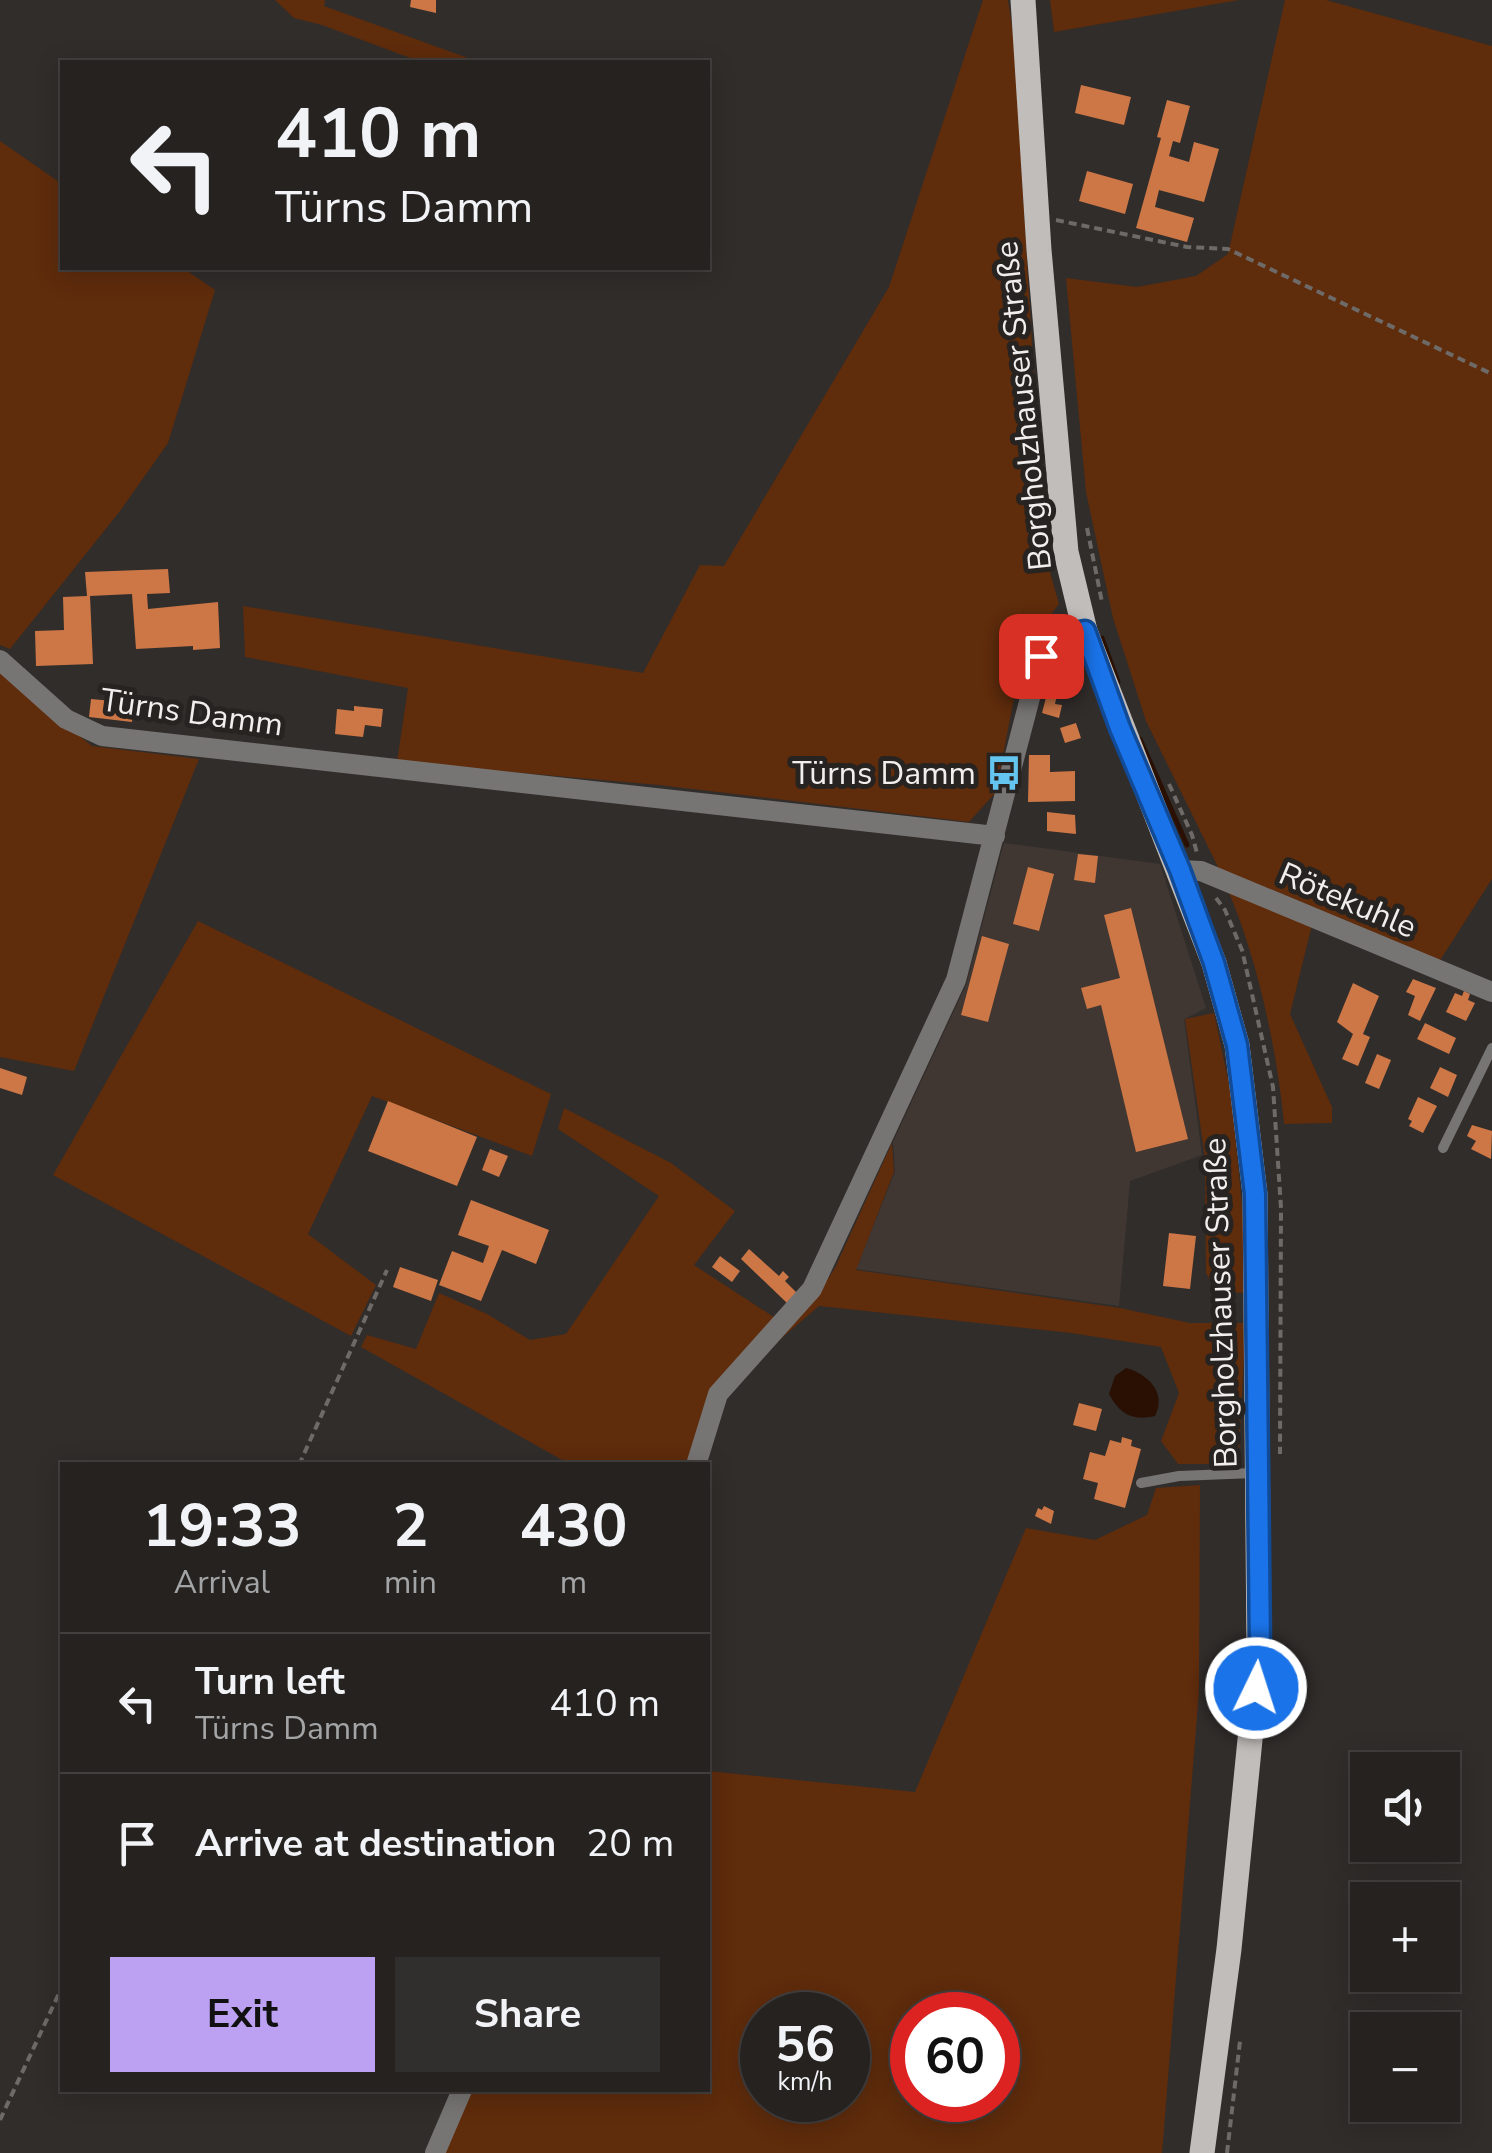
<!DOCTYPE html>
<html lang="en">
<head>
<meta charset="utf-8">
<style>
	:root { --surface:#252220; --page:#312f2d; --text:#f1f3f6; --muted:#a3a4a5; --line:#423f3e; --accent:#bca0f2 }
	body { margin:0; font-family:"Nunito Sans",sans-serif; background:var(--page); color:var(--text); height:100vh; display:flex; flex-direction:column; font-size:38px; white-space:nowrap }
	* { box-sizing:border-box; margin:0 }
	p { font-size:32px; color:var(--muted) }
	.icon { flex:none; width:55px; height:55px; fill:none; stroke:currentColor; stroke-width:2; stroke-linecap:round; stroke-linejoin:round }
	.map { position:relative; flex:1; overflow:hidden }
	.sheet { position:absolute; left:60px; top:1462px; width:650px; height:630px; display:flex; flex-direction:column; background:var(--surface); border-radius:0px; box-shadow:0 5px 25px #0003,0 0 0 2px var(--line) }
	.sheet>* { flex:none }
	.guide { position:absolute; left:60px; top:60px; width:650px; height:210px; border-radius:0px; box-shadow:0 5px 25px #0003,0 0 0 2px var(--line); background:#252220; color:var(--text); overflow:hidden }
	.buttons { position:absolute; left:1350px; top:1752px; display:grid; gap:20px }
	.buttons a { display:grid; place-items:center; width:110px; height:110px; border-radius:0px; background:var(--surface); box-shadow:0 5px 25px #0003,0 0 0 2px var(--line); font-size:50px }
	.speed { position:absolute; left:740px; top:1992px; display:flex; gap:20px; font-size:50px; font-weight:700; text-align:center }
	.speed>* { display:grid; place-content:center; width:130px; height:130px; border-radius:50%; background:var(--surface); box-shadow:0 5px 25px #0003,0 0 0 2px var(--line); line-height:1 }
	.speed small { font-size:25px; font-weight:400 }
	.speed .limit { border:15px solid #d22; background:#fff; color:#111 }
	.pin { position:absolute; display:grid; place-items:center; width:85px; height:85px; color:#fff; margin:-42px; border-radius:20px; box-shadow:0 5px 15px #0006 }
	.me { position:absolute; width:110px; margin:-55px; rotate:4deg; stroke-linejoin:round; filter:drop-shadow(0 0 8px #0008) }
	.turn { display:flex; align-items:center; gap:35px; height:210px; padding:0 50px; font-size:45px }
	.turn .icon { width:130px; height:130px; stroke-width:2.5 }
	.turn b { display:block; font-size:70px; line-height:85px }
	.eta { display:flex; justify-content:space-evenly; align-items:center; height:170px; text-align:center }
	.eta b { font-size:60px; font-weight:700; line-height:70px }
	.button { display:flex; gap:20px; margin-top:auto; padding:20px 50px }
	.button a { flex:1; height:115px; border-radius:0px; background:var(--accent); color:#111; font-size:40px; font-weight:700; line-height:115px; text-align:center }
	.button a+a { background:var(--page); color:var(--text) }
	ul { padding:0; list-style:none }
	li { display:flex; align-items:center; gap:30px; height:140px; padding:0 50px; border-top:2px solid var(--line) }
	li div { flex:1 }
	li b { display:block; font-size:38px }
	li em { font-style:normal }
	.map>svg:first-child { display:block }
</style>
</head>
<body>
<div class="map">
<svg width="1492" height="2153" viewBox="0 0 1492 2153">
	<rect width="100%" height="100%" fill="#312d2b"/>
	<path fill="#413732" d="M 1004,843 L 1160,864 L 1206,1008 L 1184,1019 L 1202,1155 L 1130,1181 L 1119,1306 L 856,1269 L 895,1172 L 893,1142 L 966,985 Z"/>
	<path fill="#5f2c0c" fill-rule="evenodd" d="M 275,0 L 325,0 L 324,6 L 479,62 L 421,62 L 322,25 L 294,18 Z
		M 983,0 L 1008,0 L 1014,39 L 1044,551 L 1059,604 L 1023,651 L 996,792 L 969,822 L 659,785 L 397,762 L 408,688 L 245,657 L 243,606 L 643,673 L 700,565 L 724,566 L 889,287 Z
		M 1050,0 L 1239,0 L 1054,32 Z
		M 1285,0 L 1326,0 L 1492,46 L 1492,879 L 1439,962 L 1219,869 L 1146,721 L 1113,618 L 1086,492 L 1066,278 L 1137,287 L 1196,276 L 1228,254 Z
		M 0,141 L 62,184 L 62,268 L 183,268 L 215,290 L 168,443 L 120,511 L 10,649 L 0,645 Z
		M 0,672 L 92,746 L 199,759 L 74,1071 L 0,1057 Z
		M 1227,888 L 1312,925 L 1290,1014 L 1332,1107 L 1332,1123 L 1284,1124 C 1277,1049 1257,957 1227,888 Z
		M 198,921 L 551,1094 L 532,1156 L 372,1096 L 308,1234 L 376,1285 L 351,1336 L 53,1175 Z
		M 1214,1013 L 1231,1094 L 1249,1278 L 1243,1293 L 1216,1291 L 1206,1273 L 1205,1158 L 1185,1019 Z
		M 564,1108 L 671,1163 L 735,1211 L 694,1265 L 786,1325 L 820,1291 L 835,1268 L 892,1143 L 894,1172 L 856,1270 L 1120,1308 L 1190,1323 L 1243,1323 L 1244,1356 L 1239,1451 L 1221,1464 L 1178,1464 L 1161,1441 L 1179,1393 L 1161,1347 L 1071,1333 L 819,1306 L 770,1348 L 724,1397 L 701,1465 L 571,1465 L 361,1347 L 367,1335 L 416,1349 L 439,1293 L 487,1314 L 530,1340 L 566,1334 L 659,1196 L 558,1129 Z
		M 1200,1485 L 1199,1691 L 1162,2153 L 441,2153 L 469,2090 L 708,2090 L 708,1771 L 915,1792 L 1026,1528 L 1095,1540 L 1147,1515 L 1156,1488 ZM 762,2015 L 848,2015 L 848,2100 L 762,2100 ZM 912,2015 L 998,2015 L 998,2100 L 912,2100 Z"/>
	<path fill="#2a1003" d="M 1126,1368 C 1148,1374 1167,1393 1155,1416 C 1133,1421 1120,1415 1109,1394 L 1115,1376 Z"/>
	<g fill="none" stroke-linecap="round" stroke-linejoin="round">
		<path stroke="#2a1003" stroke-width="5" d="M 1102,638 L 1118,682
			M 1140,739 L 1187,845"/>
	</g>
	<path fill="#cd7747" d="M 411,0 L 436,0 L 436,13 L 410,7 Z
		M 1081,85 L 1131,97 L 1124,125 L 1075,113 Z
		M 1167,100 L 1190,106 L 1180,143 L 1173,141 L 1169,156 L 1189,162 L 1194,142 L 1219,149 L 1204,202 L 1159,190 L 1155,207 L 1194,218 L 1187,242 L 1136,228 L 1161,138 L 1157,137 Z
		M 1087,171 L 1133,184 L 1125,214 L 1079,201 Z
		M 168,569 L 170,593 L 147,594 L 148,609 L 218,602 L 220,648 L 193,650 L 193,646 L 136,649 L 132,594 L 90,596 L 93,664 L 36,666 L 35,631 L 64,630 L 63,597 L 87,596 L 85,572 Z
		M 1050,682 L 1059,685 L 1055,704 L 1062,705 L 1059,718 L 1042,713 Z
		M 91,699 L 134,703 L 132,722 L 89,717 Z
		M 354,706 L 383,709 L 381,727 L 365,725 L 363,737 L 335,734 L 337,709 L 354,711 Z
		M 1076,723 L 1081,738 L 1065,743 L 1060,728 Z
		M 1029,755 L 1050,755 L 1050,772 L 1075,771 L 1075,801 L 1028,802 Z
		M 1047,812 L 1075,815 L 1076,834 L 1047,831 Z
		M 1078,854 L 1098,856 L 1095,883 L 1074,880 Z
		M 1028,867 L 1054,874 L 1039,931 L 1013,924 Z
		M 1131,908 L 1188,1139 L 1136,1152 L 1101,1005 L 1087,1009 L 1081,988 L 1120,978 L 1104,915 Z
		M 982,936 L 1009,944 L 988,1022 L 961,1015 Z
		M 1413,979 L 1436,988 L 1420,1021 L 1408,1015 L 1415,996 L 1406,992 Z
		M 1353,983 L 1379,996 L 1363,1034 L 1370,1037 L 1358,1066 L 1342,1059 L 1353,1034 L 1337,1022 Z
		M 1464,991 L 1470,994 L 1468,1000 L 1475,1003 L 1466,1021 L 1446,1012 L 1455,993 L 1462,996 Z
		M 1425,1023 L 1456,1038 L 1449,1054 L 1417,1039 Z
		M 1377,1054 L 1391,1060 L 1379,1089 L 1365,1083 Z
		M 1440,1067 L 1457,1075 L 1448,1097 L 1430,1088 Z
		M 0,1068 L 27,1077 L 22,1095 L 0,1088 Z
		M 1418,1097 L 1437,1106 L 1423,1133 L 1409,1126 L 1412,1121 L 1408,1119 Z
		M 388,1101 L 477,1137 L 457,1186 L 368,1151 Z
		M 1472,1125 L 1492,1131 L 1491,1159 L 1471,1149 L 1476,1141 L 1467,1136 Z
		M 490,1149 L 508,1156 L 499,1177 L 482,1170 Z
		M 471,1200 L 549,1230 L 536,1264 L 502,1250 L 481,1301 L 439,1285 L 452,1251 L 483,1263 L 489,1246 L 458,1235 Z
		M 1169,1233 L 1196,1236 L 1190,1289 L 1163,1286 Z
		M 749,1249 L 779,1276 L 783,1271 L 789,1277 L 785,1281 L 797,1293 L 787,1303 L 741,1259 Z
		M 720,1256 L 740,1271 L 732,1282 L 712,1267 Z
		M 400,1267 L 438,1280 L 431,1301 L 393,1287 Z
		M 1079,1403 L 1102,1409 L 1096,1431 L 1073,1425 Z
		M 1122,1437 L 1132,1440 L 1131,1446 L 1141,1449 L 1125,1508 L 1094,1499 L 1098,1483 L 1083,1479 L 1090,1452 L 1105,1456 L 1110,1440 L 1121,1443 Z
		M 1044,1506 L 1054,1511 L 1051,1524 L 1035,1516 L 1038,1508 L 1042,1510 Z"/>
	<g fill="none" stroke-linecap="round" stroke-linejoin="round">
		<path stroke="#6e6a68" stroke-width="4" stroke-dasharray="8 5" stroke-linecap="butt" d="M 1056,220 L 1187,247 L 1228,249 L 1492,374
			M 1087,528 L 1102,602
			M 1169,784 L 1192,835 L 1197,853
			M 1216,898 L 1225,910 L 1242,950 L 1273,1087 L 1281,1208 L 1280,1454
			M 299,1465 L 387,1270
			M 0,2120 L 62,1987
			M 1227,2153 L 1240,2041"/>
		<path stroke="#777574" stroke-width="10" d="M 1443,1148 L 1492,1048
			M 1141,1483 L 1179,1476 L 1254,1473"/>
		<path stroke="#777574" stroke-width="20" d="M 0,660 L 66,719 L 102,736 L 995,836
			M 1180,870 L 1201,871 L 1492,992
			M 696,1465 L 718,1394 L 812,1289 L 956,980 L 1041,656 L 1070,635 L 1085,631
			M 435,2153 L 462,2090"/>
		<path stroke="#c1bdbb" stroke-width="25" d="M 1023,0 L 1039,250 L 1066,552 L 1085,631 L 1214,963 L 1237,1045 L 1255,1194 L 1259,1650 L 1229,1949 L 1202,2153"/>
	</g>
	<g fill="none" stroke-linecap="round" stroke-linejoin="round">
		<defs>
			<path id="route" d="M 1041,656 L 1070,634 L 1085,631 L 1120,728 L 1180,870 L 1214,963 L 1237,1045 L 1255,1194 L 1260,1650 L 1256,1688"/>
		</defs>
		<use href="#route" stroke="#114b97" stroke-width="25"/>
		<use href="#route" stroke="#1a73e8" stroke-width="18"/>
	</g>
	<defs>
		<symbol id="bus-bare" viewBox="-9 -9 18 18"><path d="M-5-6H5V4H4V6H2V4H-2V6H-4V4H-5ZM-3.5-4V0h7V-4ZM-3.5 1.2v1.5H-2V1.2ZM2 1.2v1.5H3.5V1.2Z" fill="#64c5ee" stroke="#272321" stroke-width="2.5" paint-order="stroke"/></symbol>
	</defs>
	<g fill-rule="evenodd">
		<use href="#bus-bare" x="979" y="748" width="50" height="50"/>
	</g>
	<g text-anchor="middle" stroke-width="10" stroke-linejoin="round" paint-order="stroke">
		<g font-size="32" fill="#f1efed" stroke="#272321">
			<text transform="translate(1023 406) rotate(-96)" y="11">Borgholzhauser Straße</text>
			<text transform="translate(192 712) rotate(8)" y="11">Türns Damm</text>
			<text transform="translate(1348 900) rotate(23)" y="11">Rötekuhle</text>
			<text transform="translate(1220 1303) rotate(-92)" y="11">Borgholzhauser Straße</text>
		</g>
		<g font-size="32" fill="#f1efed" stroke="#272321" text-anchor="end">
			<text x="976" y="784">Türns Damm</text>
		</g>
	</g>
</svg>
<div class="buttons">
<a><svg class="icon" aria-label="sound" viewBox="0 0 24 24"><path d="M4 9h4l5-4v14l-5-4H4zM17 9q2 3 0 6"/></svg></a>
<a>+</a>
<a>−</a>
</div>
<div class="speed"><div>56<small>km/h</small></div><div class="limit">60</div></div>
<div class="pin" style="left:1041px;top:656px;background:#d93025"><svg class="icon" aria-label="arrive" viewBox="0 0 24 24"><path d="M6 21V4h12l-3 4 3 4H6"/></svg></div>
<svg class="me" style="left:1256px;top:1688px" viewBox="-20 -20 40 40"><circle r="17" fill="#1a73e8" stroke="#fff" stroke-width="3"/><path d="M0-11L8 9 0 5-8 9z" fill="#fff"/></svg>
<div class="guide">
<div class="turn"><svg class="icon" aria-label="left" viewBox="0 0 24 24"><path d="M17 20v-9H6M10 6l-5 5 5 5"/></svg><div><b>410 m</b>Türns Damm</div></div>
</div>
<section class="sheet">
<div class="eta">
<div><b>19:33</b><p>Arrival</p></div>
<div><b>2</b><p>min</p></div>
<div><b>430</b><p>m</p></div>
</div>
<ul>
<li><svg class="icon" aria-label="left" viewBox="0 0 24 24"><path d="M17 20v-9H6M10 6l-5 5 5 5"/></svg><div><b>Turn left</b><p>Türns Damm</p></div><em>410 m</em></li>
<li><svg class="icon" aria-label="arrive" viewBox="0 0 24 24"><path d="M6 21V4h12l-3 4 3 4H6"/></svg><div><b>Arrive at destination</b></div><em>20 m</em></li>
</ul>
<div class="button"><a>Exit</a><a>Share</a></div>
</section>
</div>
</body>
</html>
